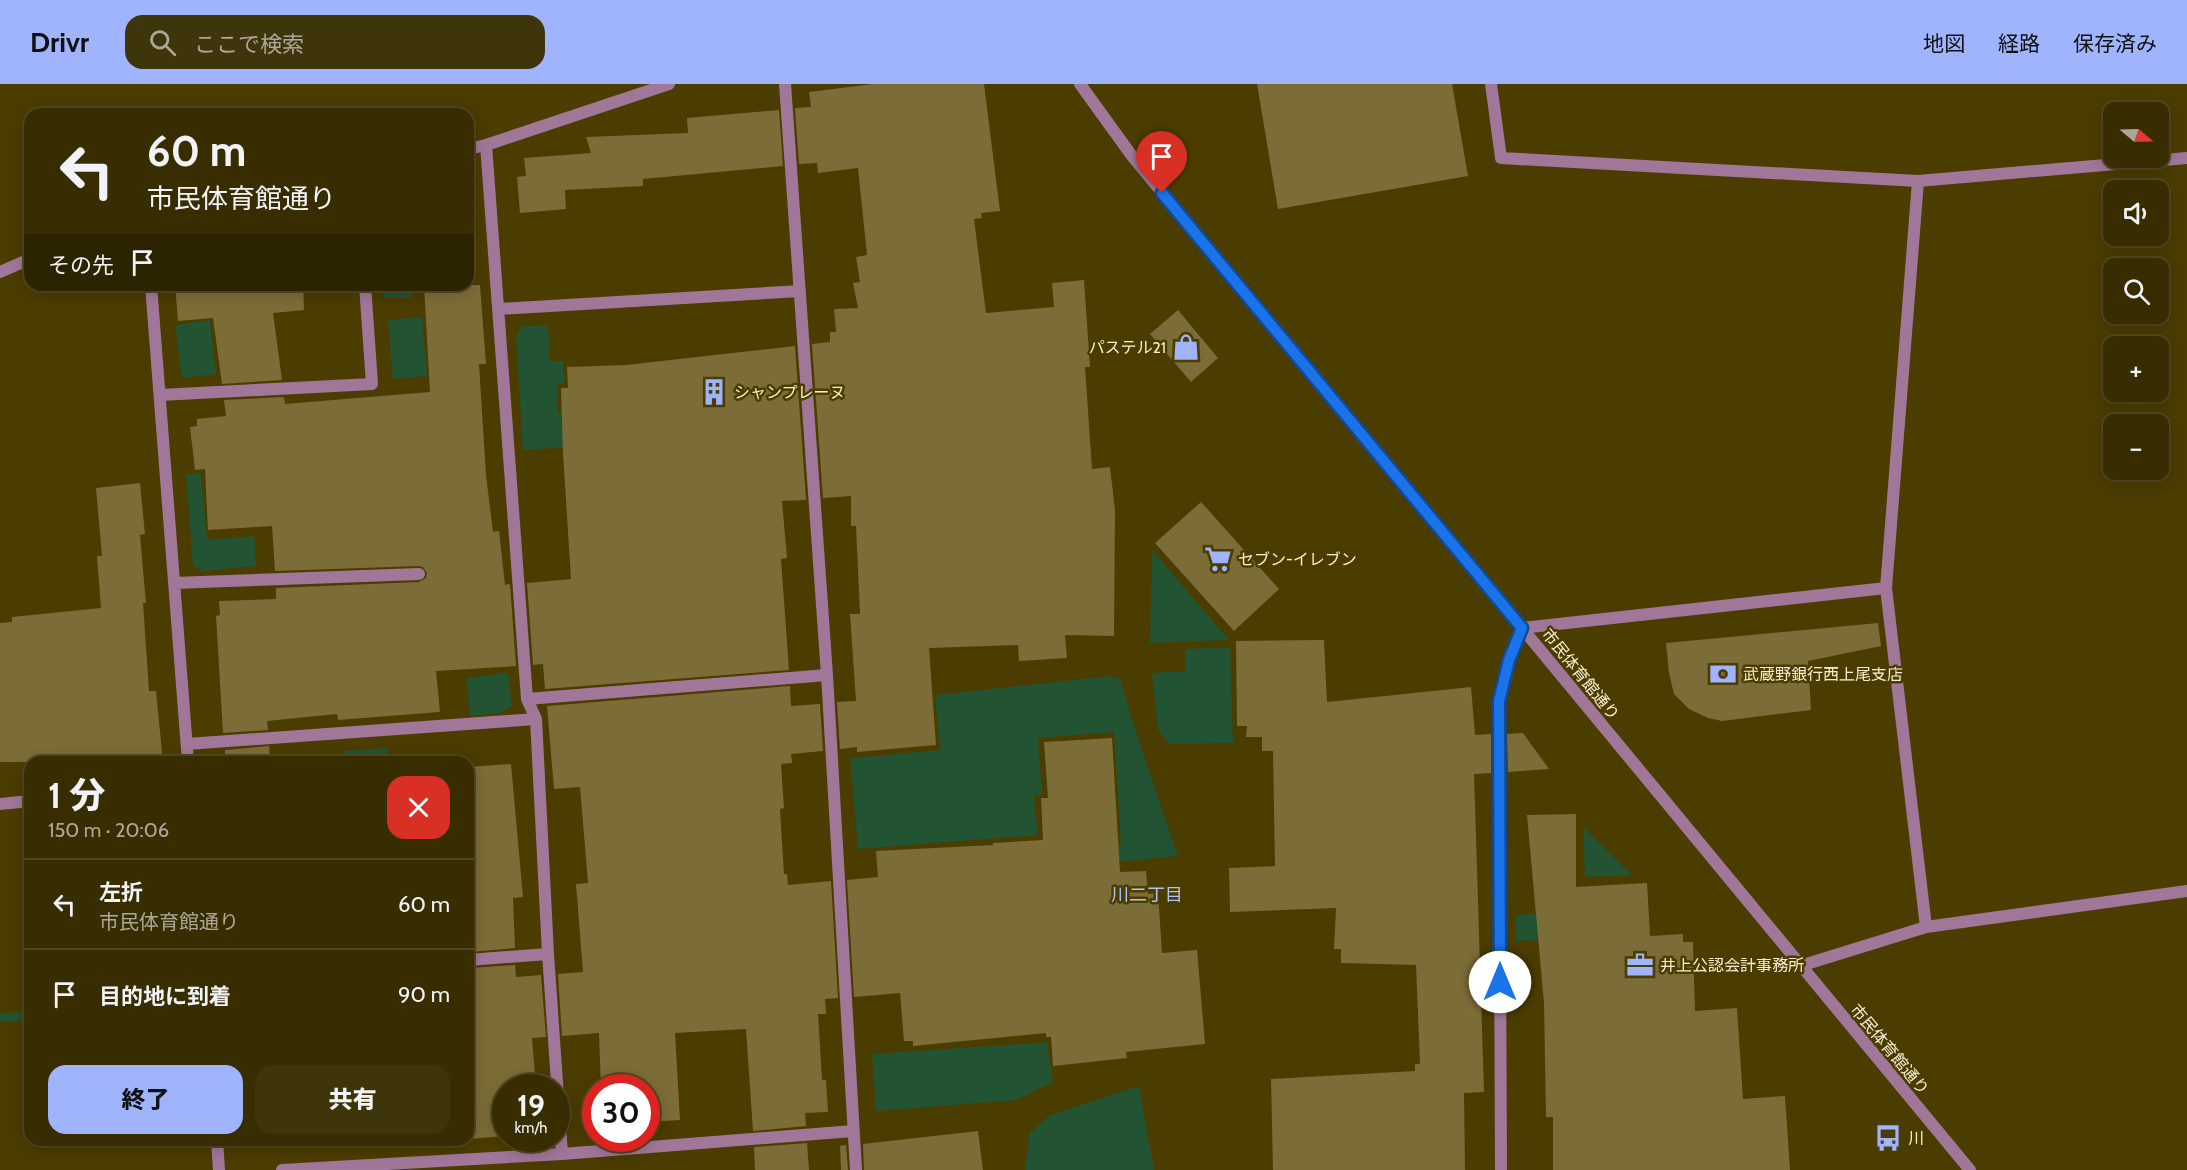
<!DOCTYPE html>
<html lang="ja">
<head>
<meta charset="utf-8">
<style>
	:root { --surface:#382d00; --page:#3f350a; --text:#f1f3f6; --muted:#aba899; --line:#524922; --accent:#a0b3fd }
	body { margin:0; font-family:Cabin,"Noto Sans JP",sans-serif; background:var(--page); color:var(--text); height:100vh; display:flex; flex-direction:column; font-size:22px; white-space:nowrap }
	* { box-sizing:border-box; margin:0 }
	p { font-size:20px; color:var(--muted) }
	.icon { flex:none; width:33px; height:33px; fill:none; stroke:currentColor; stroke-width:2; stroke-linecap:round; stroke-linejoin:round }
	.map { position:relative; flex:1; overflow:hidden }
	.details { position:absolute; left:24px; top:672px; width:450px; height:390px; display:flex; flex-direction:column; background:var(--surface); border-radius:18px; box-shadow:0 3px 15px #0003,0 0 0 2px var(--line) }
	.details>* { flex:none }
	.banner { position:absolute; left:24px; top:24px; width:450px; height:183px; border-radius:18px; box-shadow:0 3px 15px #0003,0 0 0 2px var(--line); background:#382d00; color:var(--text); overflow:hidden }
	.needle { width:39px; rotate:109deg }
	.fabs { position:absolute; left:2103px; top:18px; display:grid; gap:12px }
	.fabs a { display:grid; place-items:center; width:66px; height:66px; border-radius:12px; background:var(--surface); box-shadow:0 3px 15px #0003,0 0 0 2px var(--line); font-size:30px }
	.speed { position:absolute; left:492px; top:990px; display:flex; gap:12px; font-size:30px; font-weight:700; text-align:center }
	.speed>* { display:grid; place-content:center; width:78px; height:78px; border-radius:50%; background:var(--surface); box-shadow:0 3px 15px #0003,0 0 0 2px var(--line); line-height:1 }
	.speed small { font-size:15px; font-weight:400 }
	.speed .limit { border:9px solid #d22; background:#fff; color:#111 }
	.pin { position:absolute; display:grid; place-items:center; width:51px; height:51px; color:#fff; margin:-62px -26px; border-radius:50% 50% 50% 0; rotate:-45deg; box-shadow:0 0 6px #0007 }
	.pin .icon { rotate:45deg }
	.me { position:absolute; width:66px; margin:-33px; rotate:0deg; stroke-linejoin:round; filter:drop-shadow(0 0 4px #0008) }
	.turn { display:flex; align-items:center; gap:21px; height:126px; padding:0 24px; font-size:27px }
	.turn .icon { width:78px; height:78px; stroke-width:2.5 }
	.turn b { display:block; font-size:42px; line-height:51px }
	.then { display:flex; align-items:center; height:57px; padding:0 24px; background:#0003; gap:12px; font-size:22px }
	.round { display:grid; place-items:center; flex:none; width:63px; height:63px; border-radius:18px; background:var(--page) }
	.head { display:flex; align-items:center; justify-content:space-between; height:102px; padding:0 24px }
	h1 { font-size:36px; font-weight:800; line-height:45px }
	.primary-button { display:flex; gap:12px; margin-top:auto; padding:12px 24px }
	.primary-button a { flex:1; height:69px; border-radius:18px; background:var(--accent); color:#111; font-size:24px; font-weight:800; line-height:69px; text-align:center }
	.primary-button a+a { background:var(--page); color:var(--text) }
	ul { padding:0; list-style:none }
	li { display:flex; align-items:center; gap:18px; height:90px; padding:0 24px; border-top:2px solid var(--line) }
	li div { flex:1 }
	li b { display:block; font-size:22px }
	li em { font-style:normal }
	header { display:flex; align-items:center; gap:36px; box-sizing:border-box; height:84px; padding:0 30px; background:var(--accent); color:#111 }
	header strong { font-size:28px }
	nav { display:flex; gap:33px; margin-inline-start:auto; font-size:21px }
	.search { width:420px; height:54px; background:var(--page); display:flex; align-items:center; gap:15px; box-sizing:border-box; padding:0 21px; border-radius:18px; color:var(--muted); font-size:22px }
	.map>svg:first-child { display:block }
</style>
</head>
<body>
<header>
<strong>Drivr</strong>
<div class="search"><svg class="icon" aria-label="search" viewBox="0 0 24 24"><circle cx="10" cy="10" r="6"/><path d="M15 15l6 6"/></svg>ここで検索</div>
<nav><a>地図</a><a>経路</a><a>保存済み</a></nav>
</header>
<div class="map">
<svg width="2187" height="1086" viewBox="0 0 2187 1086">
	<rect width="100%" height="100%" fill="#4b3c00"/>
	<path fill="#225433" d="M 383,201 L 411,201 L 412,214 L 384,214 Z
		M 422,233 L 427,292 L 393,295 L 388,236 Z
		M 210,236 L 216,290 L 182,294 L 175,241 Z
		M 548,241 L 550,277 L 563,277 L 565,299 L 557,301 L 558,328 L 569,328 L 571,363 L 523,366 L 516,253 L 522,242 Z
		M 201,389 L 207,456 L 254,452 L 256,482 L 202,487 L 193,481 L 186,391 Z
		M 1152,466 L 1229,556 L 1150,559 Z
		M 1230,563 L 1233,659 L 1169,660 L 1158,646 L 1152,589 L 1186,587 L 1185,565 Z
		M 508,589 L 512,621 L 501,629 L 470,632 L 466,594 Z
		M 1110,592 L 1120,595 L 1133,638 L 1178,772 L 1042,785 L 1041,765 L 1121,760 L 1114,648 L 1038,654 L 1042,710 L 1034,712 L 1038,751 L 858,765 L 850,674 L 940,666 L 935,611 Z
		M 387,664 L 388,678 L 344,678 L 343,667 Z
		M 1583,743 L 1632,791 L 1585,793 Z
		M 1562,829 L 1563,855 L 1516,857 L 1515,831 Z
		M 24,928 L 24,937 L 0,938 L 0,929 Z
		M 1047,958 L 1053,998 L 1016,1016 L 876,1027 L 872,970 Z
		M 1139,1002 L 1154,1086 L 1025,1086 L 1029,1050 L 1050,1031 Z"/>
	<path fill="#7c6c37" d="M 873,0 L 984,0 L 1000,127 L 981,129 L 982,134 L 974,135 L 986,229 L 1054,223 L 1052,199 L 1084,196 L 1090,283 L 1085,283 L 1092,385 L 1110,383 L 1115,426 L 1114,552 L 1065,551 L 1067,574 L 1019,577 L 1018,561 L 929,564 L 936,661 L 857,668 L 857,663 L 840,665 L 837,618 L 856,617 L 850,530 L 860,530 L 856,442 L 851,442 L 851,412 L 823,414 L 812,260 L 830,258 L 830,248 L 836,248 L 834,225 L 858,224 L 853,199 L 860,198 L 856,173 L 867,171 L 858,84 L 818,89 L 817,79 L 799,80 L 795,24 L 811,23 L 809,8 Z
		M 1257,0 L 1452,0 L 1468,92 L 1278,125 Z
		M 779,26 L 783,82 L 643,95 L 643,102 L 565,106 L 566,125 L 520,129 L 517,93 L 526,92 L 524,74 L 591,69 L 586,53 L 688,49 L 687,34 Z
		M 175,201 L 303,201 L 304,226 L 273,229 L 282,296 L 222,300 L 213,234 L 178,237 Z
		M 424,201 L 480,201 L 486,280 L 479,280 L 486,391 L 493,448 L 499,447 L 505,501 L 510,500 L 516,582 L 436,587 L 440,628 L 338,636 L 337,630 L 267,637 L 268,646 L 223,649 L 216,532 L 220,531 L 219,517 L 276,515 L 276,504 L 419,498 L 426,494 L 427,489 L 423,483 L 419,482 L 275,487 L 272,442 L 208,446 L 205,385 L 195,386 L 190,343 L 197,342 L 197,335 L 226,332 L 224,316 L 284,313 L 285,320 L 430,308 Z
		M 1178,226 L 1218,274 L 1191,298 L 1150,250 Z
		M 795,262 L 806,416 L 782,417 L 787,474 L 781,475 L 789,586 L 545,605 L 543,580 L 533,581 L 527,499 L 571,495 L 563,369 L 561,304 L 568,304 L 567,283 L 626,281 Z
		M 140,399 L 145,450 L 140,451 L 146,519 L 143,519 L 149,607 L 156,607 L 163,678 L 0,678 L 0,539 L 12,538 L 12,533 L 101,524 L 97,472 L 102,472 L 96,404 Z
		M 1201,418 L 1279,505 L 1234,547 L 1155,459 Z
		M 1878,539 L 1881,562 L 1808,577 L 1811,626 L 1722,637 L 1708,634 L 1689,625 L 1674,610 L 1669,589 L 1666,559 Z
		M 1324,556 L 1327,618 L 1471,603 L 1475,651 L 1491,650 L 1491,689 L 1474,690 L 1484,1008 L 1464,1009 L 1465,1086 L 1273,1086 L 1271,995 L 1415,987 L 1415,980 L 1420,980 L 1416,881 L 1341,879 L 1341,865 L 1334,865 L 1336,824 L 1230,828 L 1229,784 L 1275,782 L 1273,667 L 1262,667 L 1262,653 L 1246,653 L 1247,642 L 1237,642 L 1236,557 Z
		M 790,602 L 791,622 L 820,620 L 823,667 L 791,670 L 792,679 L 781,680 L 784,724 L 780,725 L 784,790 L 787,790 L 788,801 L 831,797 L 838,914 L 825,915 L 826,930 L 818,930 L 822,996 L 826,996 L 828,1028 L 805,1029 L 806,1042 L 753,1047 L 746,945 L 675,949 L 680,1036 L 646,1038 L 646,1004 L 601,1004 L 599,949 L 562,952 L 558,890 L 583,888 L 576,800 L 588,799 L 580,703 L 554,705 L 547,622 Z
		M 1523,649 L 1549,685 L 1508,688 L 1507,650 Z
		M 1112,654 L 1120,788 L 1146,787 L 1148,810 L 1158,809 L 1162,869 L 1197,866 L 1205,960 L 1126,968 L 1127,974 L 1053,982 L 1051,953 L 1046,953 L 1046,949 L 913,962 L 913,957 L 904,957 L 900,909 L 854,913 L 847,796 L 878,793 L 876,767 L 993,761 L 993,759 L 1043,756 L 1041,714 L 1048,714 L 1044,658 Z
		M 269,662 L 270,678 L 225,678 L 225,666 Z
		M 511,680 L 523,813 L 513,814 L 515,864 L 470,868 L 468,683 Z
		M 1576,730 L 1576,803 L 1647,799 L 1650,852 L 1683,850 L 1683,858 L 1693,858 L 1695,927 L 1737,924 L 1743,1015 L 1785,1012 L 1790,1086 L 1553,1086 L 1553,1033 L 1546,1033 L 1544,919 L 1527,731 Z
		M 515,881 L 516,893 L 541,891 L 546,953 L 532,954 L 536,1004 L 506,1004 L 506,1052 L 468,1055 L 468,897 L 471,897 L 471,884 Z
		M 978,1047 L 983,1086 L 864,1086 L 863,1060 Z
		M 807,1059 L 809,1086 L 755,1086 L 754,1063 Z
		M 846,1061 L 848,1086 L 841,1086 L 840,1062 Z"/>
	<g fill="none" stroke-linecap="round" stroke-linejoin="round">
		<path stroke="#a17799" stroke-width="12" d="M 785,0 L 827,591 L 856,1086
			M 1491,0 L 1501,74 L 1918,97 L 2187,74
			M 486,61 L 527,615 L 536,635 L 548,870 L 562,1070
			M 468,65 L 486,61 L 669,0
			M 1918,97 L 1886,504 L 1926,843
			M 0,188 L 30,175
			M 151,201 L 188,678
			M 498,225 L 800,207
			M 160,311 L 372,300 L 365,201
			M 174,499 L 419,490
			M 527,615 L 827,591
			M 187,660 L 536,635
			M 0,720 L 30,717
			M 468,876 L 548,870
			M 1800,882 L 1926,843 L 2187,807
			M 217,1056 L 219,1086
			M 282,1086 L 562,1070 L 853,1047
			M 1501,1086 L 1499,617 L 1509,576 L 1522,544 L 1886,504"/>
		<path stroke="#a17799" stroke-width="12" d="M 1080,0 L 1132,72 L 1970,1086"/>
	</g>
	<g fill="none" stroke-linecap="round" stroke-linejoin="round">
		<defs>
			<path id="route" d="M 1162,109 L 1522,544 L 1509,576 L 1499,617 L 1500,898"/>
		</defs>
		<use href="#route" stroke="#114b97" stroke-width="15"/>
		<use href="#route" stroke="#1a73e8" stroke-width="10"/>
	</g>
	<defs>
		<symbol id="shop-bare" viewBox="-9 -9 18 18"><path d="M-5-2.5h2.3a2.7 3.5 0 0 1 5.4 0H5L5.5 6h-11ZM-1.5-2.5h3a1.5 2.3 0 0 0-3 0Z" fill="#a0b3fd" stroke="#4b3c00" stroke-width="2.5" paint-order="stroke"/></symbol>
		<symbol id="building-bare" viewBox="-9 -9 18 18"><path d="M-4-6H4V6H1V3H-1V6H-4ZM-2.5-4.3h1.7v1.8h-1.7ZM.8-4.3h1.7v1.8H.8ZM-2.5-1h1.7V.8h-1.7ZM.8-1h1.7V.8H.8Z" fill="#a0b3fd" stroke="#4b3c00" stroke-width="2.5" paint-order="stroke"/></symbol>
		<symbol id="supermarket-bare" viewBox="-9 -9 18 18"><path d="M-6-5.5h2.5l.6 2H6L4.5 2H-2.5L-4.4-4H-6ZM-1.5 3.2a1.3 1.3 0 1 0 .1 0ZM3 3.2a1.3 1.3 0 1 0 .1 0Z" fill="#a0b3fd" stroke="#4b3c00" stroke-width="2.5" paint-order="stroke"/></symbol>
		<symbol id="bank-bare" viewBox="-9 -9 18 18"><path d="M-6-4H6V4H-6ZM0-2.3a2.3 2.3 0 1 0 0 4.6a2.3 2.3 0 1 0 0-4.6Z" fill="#a0b3fd" stroke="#4b3c00" stroke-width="2.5" paint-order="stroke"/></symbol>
		<symbol id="office-bare" viewBox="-9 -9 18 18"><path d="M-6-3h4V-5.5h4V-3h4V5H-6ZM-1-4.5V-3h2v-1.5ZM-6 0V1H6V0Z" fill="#a0b3fd" stroke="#4b3c00" stroke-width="2.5" paint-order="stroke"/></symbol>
		<symbol id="bus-bare" viewBox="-9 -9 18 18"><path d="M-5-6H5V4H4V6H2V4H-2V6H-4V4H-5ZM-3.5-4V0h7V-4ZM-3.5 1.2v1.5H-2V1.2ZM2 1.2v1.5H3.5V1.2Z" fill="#a0b3fd" stroke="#4b3c00" stroke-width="2.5" paint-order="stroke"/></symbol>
	</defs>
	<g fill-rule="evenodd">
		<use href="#shop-bare" x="1167" y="244" width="38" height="38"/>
		<use href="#building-bare" x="695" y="289" width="38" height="38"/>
		<use href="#supermarket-bare" x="1199" y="456" width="38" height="38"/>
		<use href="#bank-bare" x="1704" y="571" width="38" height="38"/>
		<use href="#office-bare" x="1621" y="862" width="38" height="38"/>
		<use href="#bus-bare" x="1869" y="1035" width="38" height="38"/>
	</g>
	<g text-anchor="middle" stroke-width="5" stroke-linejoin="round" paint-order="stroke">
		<g font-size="16" fill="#f6edd2" stroke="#4b3c00" text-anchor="start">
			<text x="1166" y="269" text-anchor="end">パステル21</text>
			<text x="734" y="314">シャンプレーヌ</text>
			<text x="1238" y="481">セブン-イレブン</text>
			<text x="1743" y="596">武蔵野銀行西上尾支店</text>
			<text x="1660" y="887">井上公認会計事務所</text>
			<text x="1908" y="1060">川</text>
		</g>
		<g font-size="16" fill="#f6edd2" stroke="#4b3c00">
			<text transform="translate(1581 590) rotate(51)" y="6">市民体育館通り</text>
			<text transform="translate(1890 965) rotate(50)" y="6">市民体育館通り</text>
		</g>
		<g font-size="18" fill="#b2c1f8" stroke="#4b3c00">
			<text x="1147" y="817">川二丁目</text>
		</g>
	</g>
</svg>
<div class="fabs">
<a><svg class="needle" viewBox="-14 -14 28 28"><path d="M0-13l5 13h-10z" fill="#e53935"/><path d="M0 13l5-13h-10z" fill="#aba899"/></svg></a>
<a><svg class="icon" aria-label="sound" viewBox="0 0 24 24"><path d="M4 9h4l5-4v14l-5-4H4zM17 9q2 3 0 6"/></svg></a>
<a><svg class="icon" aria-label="search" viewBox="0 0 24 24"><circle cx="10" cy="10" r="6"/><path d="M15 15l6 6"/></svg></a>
<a>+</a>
<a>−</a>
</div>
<div class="speed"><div>19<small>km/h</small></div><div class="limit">30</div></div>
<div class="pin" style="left:1162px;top:109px;background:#d93025"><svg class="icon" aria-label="arrive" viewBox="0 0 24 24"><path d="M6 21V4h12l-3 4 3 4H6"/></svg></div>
<svg class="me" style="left:1500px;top:898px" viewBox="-20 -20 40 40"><circle r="19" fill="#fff"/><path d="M0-13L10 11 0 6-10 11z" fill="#1a73e8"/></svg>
<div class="banner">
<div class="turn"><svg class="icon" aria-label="left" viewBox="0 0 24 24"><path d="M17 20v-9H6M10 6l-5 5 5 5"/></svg><div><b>60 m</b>市民体育館通り</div></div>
<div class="then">その先<svg class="icon" aria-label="arrive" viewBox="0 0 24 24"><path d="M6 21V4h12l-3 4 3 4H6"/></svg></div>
</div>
<section class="details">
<div class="head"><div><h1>1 分</h1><p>150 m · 20:06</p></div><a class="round" style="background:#d93025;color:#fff"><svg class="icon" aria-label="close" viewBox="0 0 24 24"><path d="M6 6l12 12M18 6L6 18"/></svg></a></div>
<ul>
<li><svg class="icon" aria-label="left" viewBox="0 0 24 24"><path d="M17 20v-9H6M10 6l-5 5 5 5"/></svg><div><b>左折</b><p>市民体育館通り</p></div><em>60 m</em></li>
<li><svg class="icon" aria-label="arrive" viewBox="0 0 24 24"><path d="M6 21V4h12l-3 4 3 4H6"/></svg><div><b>目的地に到着</b></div><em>90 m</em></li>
</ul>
<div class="primary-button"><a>終了</a><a>共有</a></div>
</section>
</div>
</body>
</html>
